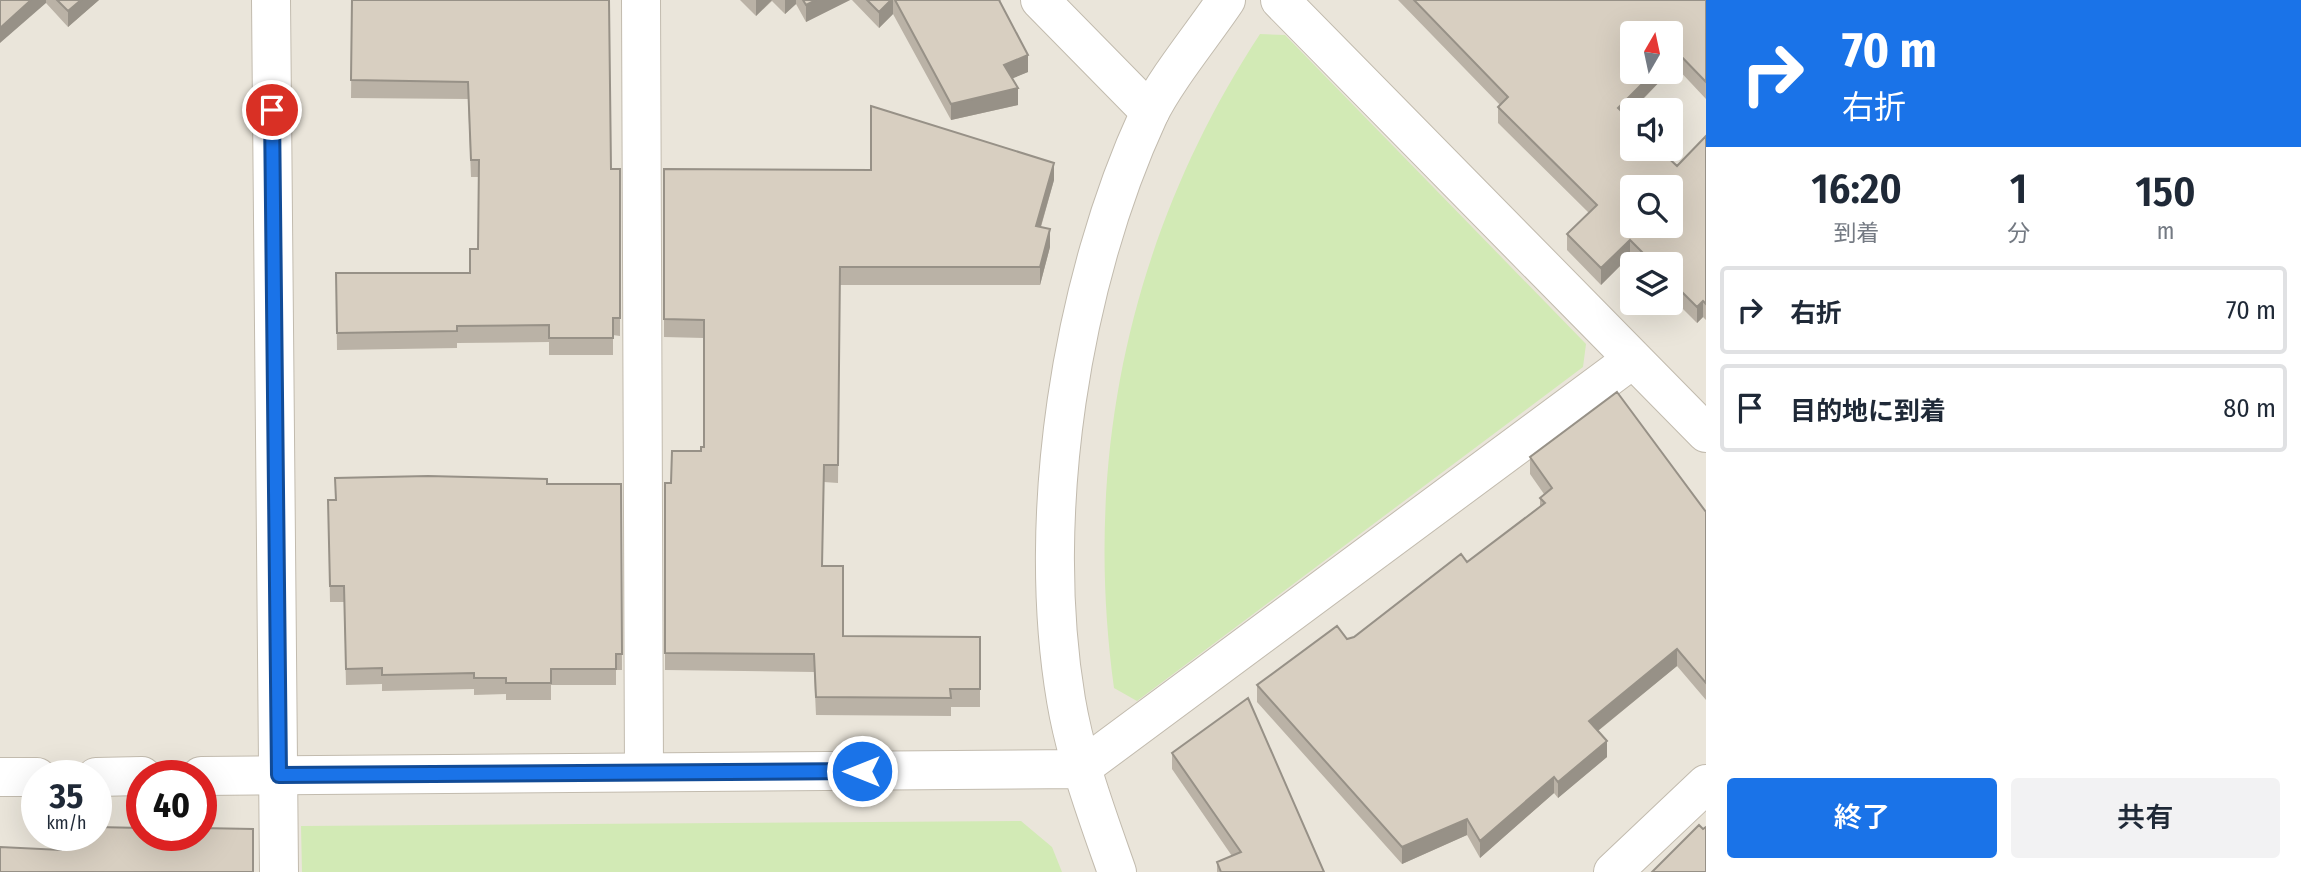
<!DOCTYPE html>
<html lang="ja">
<head>
<meta charset="utf-8">
<style>
	:root { --surface:#fff; --page:#f2f2f3; --text:#1f2937; --muted:#747a83; --line:#e0e1e3; --accent:#1a73e8 }
	body { margin:0; font-family:"Fira Sans Condensed","Noto Sans JP",sans-serif; background:var(--page); color:var(--text); height:100vh; display:flex; flex-direction:column; font-size:26px; white-space:nowrap }
	* { box-sizing:border-box; margin:0 }
	p { font-size:23px; color:var(--muted) }
	.icon { flex:none; width:38px; height:38px; fill:none; stroke:currentColor; stroke-width:2; stroke-linecap:round; stroke-linejoin:round }
	.map { position:relative; flex:1; overflow:hidden }
	.panel { display:flex; flex-direction:column; background:var(--surface); width:595px }
	.panel>* { flex:none }
	.banner { background:#1a73e8; color:#fff; overflow:hidden }
	.needle { width:46px; rotate:9deg }
	.buttons { position:absolute; left:1620px; top:21px; display:grid; gap:14px }
	.buttons a { display:grid; place-items:center; width:63px; height:63px; border-radius:7px; background:var(--surface); box-shadow:0 7px 28px #0002; font-size:35px }
	.speed { position:absolute; left:21px; top:760px; display:flex; gap:14px; font-size:35px; font-weight:700; text-align:center }
	.speed>* { display:grid; place-content:center; width:91px; height:91px; border-radius:50%; background:var(--surface); box-shadow:0 7px 28px #0002; line-height:1 }
	.speed small { font-size:18px; font-weight:400 }
	.speed .limit { border:10px solid #d22; background:#fff; color:#111 }
	.pin { position:absolute; display:grid; place-items:center; width:60px; height:60px; color:#fff; margin:-30px; border:4px solid #fff; border-radius:50%; box-shadow:0 2px 7px #0007 }
	.me { position:absolute; width:77px; margin:-38px; rotate:270deg; stroke-linejoin:round; filter:drop-shadow(0 0 5px #0008) }
	.turn { display:flex; align-items:center; gap:24px; height:147px; padding:0 21px; font-size:32px }
	.turn .icon { width:91px; height:91px; stroke-width:2.5 }
	.turn b { display:block; font-size:49px; line-height:60px }
	.eta { display:flex; justify-content:space-evenly; align-items:center; height:119px; text-align:center }
	.eta b { font-size:42px; font-weight:600; line-height:49px }
	.button { display:flex; gap:14px; margin-top:auto; padding:14px 21px }
	.button a { flex:1; height:80px; border-radius:7px; background:var(--accent); color:#fff; font-size:28px; font-weight:600; line-height:80px; text-align:center }
	.button a+a { background:var(--page); color:var(--text) }
	ul { padding:0; list-style:none }
	li { display:flex; align-items:center; gap:21px; height:88px; margin:0 14px 10px; padding:0 7px; border:4px solid var(--line); border-radius:7px }
	li div { flex:1 }
	li b { display:block; font-size:26px }
	li em { font-style:normal }
	main { display:flex; flex:1; min-height:0 }
	.map>svg:first-child { display:block }
</style>
</head>
<body>
<main>
<div class="map">
<svg width="1706" height="872" viewBox="0 0 1706 872">
	<rect width="100%" height="100%" fill="#f6f3ec"/>
	<path fill="#eae5da" fill-rule="evenodd" d="M 0,0 L 1706,0 L 1706,872 L 0,872 ZM 1633,33 L 1671,33 L 1671,72 L 1633,72 ZM 1633,110 L 1671,110 L 1671,149 L 1633,149 ZM 1633,187 L 1671,187 L 1671,226 L 1633,226 ZM 1633,264 L 1671,264 L 1671,303 L 1633,303 ZM 37,775 L 96,775 L 96,835 L 37,835 ZM 142,775 L 201,775 L 201,835 L 142,835 Z"/>
	<path fill="#d2eab5" d="M 1260,34 L 1285,35 L 1586,344 L 1583,367 L 1137,701 L 1114,688 C 1082,455 1131,231 1260,34 Z
		M 1021,821 L 1052,847 L 1062,872 L 302,872 L 301,826 Z"/>
	<g fill="none" stroke-linecap="round" stroke-linejoin="round">
		<defs>
			<path id="minor" d="M 271,0 L 279,872
				M 641,0 L 644,772
				M 1040,0 L 1150,112
				M 1280,0 L 1706,433
				M 1080,769 L 1633,359
				M 1613,872 L 1706,784"/>
			<path id="tertiary" d="M 201,776 L 1080,769
				M 0,777 L 37,777
				M 96,777 L 142,776
				M 1117,872 C 1097,815 1076,759 1066,700 C 1035,517 1071,282 1149,114 C 1166,79 1204,33 1226,0"/>
		</defs>
		<use href="#minor" stroke="#c2bbae" stroke-width="40"/>
		<use href="#tertiary" stroke="#c2bbae" stroke-width="40"/>
		<use href="#minor" stroke="#fff" stroke-width="38"/>
		<use href="#tertiary" stroke="#fff" stroke-width="38"/>
	</g>
	<path fill="#bab2a6" d="M 0,0 L 99,0 L 68,27 L 46,3 Z
		M 352,0 L 611,169 L 620,169 L 620,336 L 613,335 L 613,355 L 549,355 L 549,342 L 457,343 L 457,348 L 337,350 L 336,273 L 470,273 L 478,249 L 479,177 L 471,177 L 468,99 L 351,98 Z
		M 740,0 L 850,0 L 806,22 L 796,4 L 785,14 L 772,1 L 756,16 Z
		M 852,0 L 1001,0 L 999,2 L 1028,72 L 1012,78 L 1018,105 L 951,120 L 893,14 L 879,28 Z
		M 1398,0 L 1706,0 L 1706,99 L 1675,66 L 1671,70 L 1671,33 L 1633,72 L 1669,72 L 1627,116 L 1677,166 L 1706,136 L 1706,320 L 1703,317 L 1697,323 L 1671,297 L 1671,264 L 1638,264 L 1630,256 L 1601,285 L 1567,250 L 1567,234 L 1589,213 L 1498,123 L 1498,107 L 1500,105 Z
		M 664,169 L 1054,180 L 1041,227 L 1050,247 L 1040,285 L 840,285 L 838,483 L 824,482 L 822,566 L 843,636 L 980,637 L 980,707 L 951,707 L 951,716 L 816,715 L 814,672 L 665,670 L 665,483 L 671,483 L 704,447 L 704,338 L 664,337 Z
		M 1530,457 L 1706,512 L 1706,700 L 1677,666 L 1598,731 L 1607,757 L 1558,798 L 1554,793 L 1480,858 L 1467,835 L 1402,864 L 1257,702 L 1257,685 L 1354,637 L 1467,562 L 1540,506 L 1540,498 L 1544,494 L 1530,474 Z
		M 547,484 L 621,484 L 622,670 L 616,670 L 616,685 L 551,685 L 551,700 L 506,700 L 506,694 L 474,695 L 474,689 L 382,691 L 382,684 L 346,685 L 344,602 L 330,602 L 328,500 Z
		M 1172,753 L 1324,872 L 1217,872 L 1217,862 L 1232,856 L 1172,769 Z"/>
	<path fill="#979187" d="M 31,0 L 46,0 L 46,3 L 0,43 L 0,28 Z
		M 81,0 L 99,0 L 68,27 L 68,11 Z
		M 756,0 L 772,0 L 756,16 Z
		M 785,0 L 796,0 L 796,4 L 785,14 Z
		M 816,0 L 850,0 L 806,22 L 806,5 Z
		M 891,0 L 893,0 L 893,14 L 879,28 L 879,12 Z
		M 1675,50 L 1675,66 L 1671,70 L 1671,54 Z
		M 1028,55 L 1028,72 L 1004,82 L 1004,65 Z
		M 1654,72 L 1669,72 L 1618,124 L 1618,108 Z
		M 1018,88 L 1018,105 L 951,120 L 951,104 Z
		M 1054,163 L 1054,180 L 1036,243 L 1036,226 Z
		M 1050,229 L 1050,247 L 1040,285 L 1040,267 Z
		M 1630,240 L 1630,256 L 1601,285 L 1601,268 Z
		M 1703,301 L 1703,317 L 1697,323 L 1697,307 Z
		M 1677,649 L 1677,666 L 1589,738 L 1589,721 Z
		M 1607,741 L 1607,757 L 1558,798 L 1558,782 Z
		M 1554,777 L 1554,793 L 1480,858 L 1480,841 Z
		M 1467,819 L 1467,835 L 1402,864 L 1402,847 Z"/>
	<path fill="#d8cfc1" stroke="#979187" stroke-width="2" fill-rule="evenodd" d="M 0,0 L 31,0 L 0,28 Z
		M 57,0 L 81,0 L 68,11 Z
		M 352,0 L 609,0 L 611,169 L 620,169 L 620,318 L 613,318 L 613,338 L 549,338 L 549,325 L 457,326 L 457,331 L 337,333 L 336,273 L 470,273 L 470,249 L 478,249 L 479,160 L 471,160 L 468,82 L 351,80 Z
		M 803,0 L 816,0 L 806,5 Z
		M 867,0 L 891,0 L 879,12 Z
		M 895,0 L 999,0 L 1028,55 L 1004,65 L 1018,88 L 951,104 Z
		M 1414,0 L 1706,0 L 1706,82 L 1675,50 L 1671,54 L 1671,33 L 1633,33 L 1633,72 L 1654,72 L 1618,108 L 1633,122 L 1633,149 L 1659,149 L 1677,166 L 1706,136 L 1706,304 L 1703,301 L 1697,307 L 1671,281 L 1671,264 L 1654,264 L 1630,240 L 1601,268 L 1567,234 L 1597,205 L 1498,107 L 1508,97 ZM 1633,187 L 1671,187 L 1671,226 L 1633,226 Z
		M 871,106 L 1054,163 L 1036,226 L 1050,229 L 1040,267 L 840,267 L 838,465 L 824,465 L 822,566 L 843,566 L 843,636 L 980,637 L 980,689 L 950,689 L 951,698 L 816,697 L 814,654 L 665,653 L 665,483 L 671,483 L 672,451 L 701,451 L 701,447 L 704,447 L 704,320 L 664,319 L 664,169 L 871,170 Z
		M 1617,392 L 1706,512 L 1706,683 L 1677,649 L 1589,721 L 1607,741 L 1558,782 L 1554,777 L 1480,841 L 1467,819 L 1402,847 L 1257,685 L 1337,626 L 1347,639 L 1354,637 L 1461,554 L 1467,562 L 1545,503 L 1540,498 L 1552,488 L 1530,457 Z
		M 428,476 L 547,479 L 547,484 L 621,484 L 622,654 L 616,654 L 616,669 L 551,669 L 551,683 L 506,683 L 506,678 L 474,678 L 474,673 L 382,675 L 382,668 L 346,669 L 344,586 L 330,586 L 328,500 L 336,500 L 335,478 Z
		M 1248,698 L 1324,872 L 1221,872 L 1217,862 L 1241,852 L 1172,753 Z
		M 1699,825 L 1703,829 L 1706,827 L 1706,872 L 1652,872 Z
		M 96,827 L 142,828 L 142,835 L 201,835 L 201,828 L 253,829 L 253,872 L 0,872 L 0,847 L 61,850 L 61,837 L 66,837 L 66,835 L 96,835 Z"/>
	<g fill="none" stroke-linecap="round" stroke-linejoin="round">
		<defs>
			<path id="route" d="M 272,110 L 279,775 L 862,771"/>
		</defs>
		<use href="#route" stroke="#114b97" stroke-width="18"/>
		<use href="#route" stroke="#1a73e8" stroke-width="12"/>
	</g>
</svg>
<div class="buttons">
<a><svg class="needle" viewBox="-14 -14 28 28"><path d="M0-13l5 13h-10z" fill="#e53935"/><path d="M0 13l5-13h-10z" fill="#747a83"/></svg></a>
<a><svg class="icon" aria-label="sound" viewBox="0 0 24 24"><path d="M4 9h4l5-4v14l-5-4H4zM17 9q2 3 0 6"/></svg></a>
<a><svg class="icon" aria-label="search" viewBox="0 0 24 24"><circle cx="10" cy="10" r="6"/><path d="M15 15l6 6"/></svg></a>
<a><svg class="icon" aria-label="layers" viewBox="0 0 24 24"><path d="M12 4l9 5-9 5-9-5zM3 14l9 5 9-5"/></svg></a>
</div>
<div class="speed"><div>35<small>km/h</small></div><div class="limit">40</div></div>
<div class="pin" style="left:272px;top:110px;background:#d93025"><svg class="icon" aria-label="arrive" viewBox="0 0 24 24"><path d="M6 21V4h12l-3 4 3 4H6"/></svg></div>
<svg class="me" style="left:862px;top:771px" viewBox="-20 -20 40 40"><circle r="17" fill="#1a73e8" stroke="#fff" stroke-width="3"/><path d="M0-11L8 9 0 5-8 9z" fill="#fff"/></svg>
</div>
<section class="panel">
<div class="banner">
<div class="turn"><svg class="icon" aria-label="right" viewBox="0 0 24 24"><path d="M7 20v-9h11M14 6l5 5-5 5"/></svg><div><b>70 m</b>右折</div></div>
</div>
<div class="eta">
<div><b>16:20</b><p>到着</p></div>
<div><b>1</b><p>分</p></div>
<div><b>150</b><p>m</p></div>
</div>
<ul>
<li><svg class="icon" aria-label="right" viewBox="0 0 24 24"><path d="M7 20v-9h11M14 6l5 5-5 5"/></svg><div><b>右折</b></div><em>70 m</em></li>
<li><svg class="icon" aria-label="arrive" viewBox="0 0 24 24"><path d="M6 21V4h12l-3 4 3 4H6"/></svg><div><b>目的地に到着</b></div><em>80 m</em></li>
</ul>
<div class="button"><a>終了</a><a>共有</a></div>
</section>
</main>
</body>
</html>
